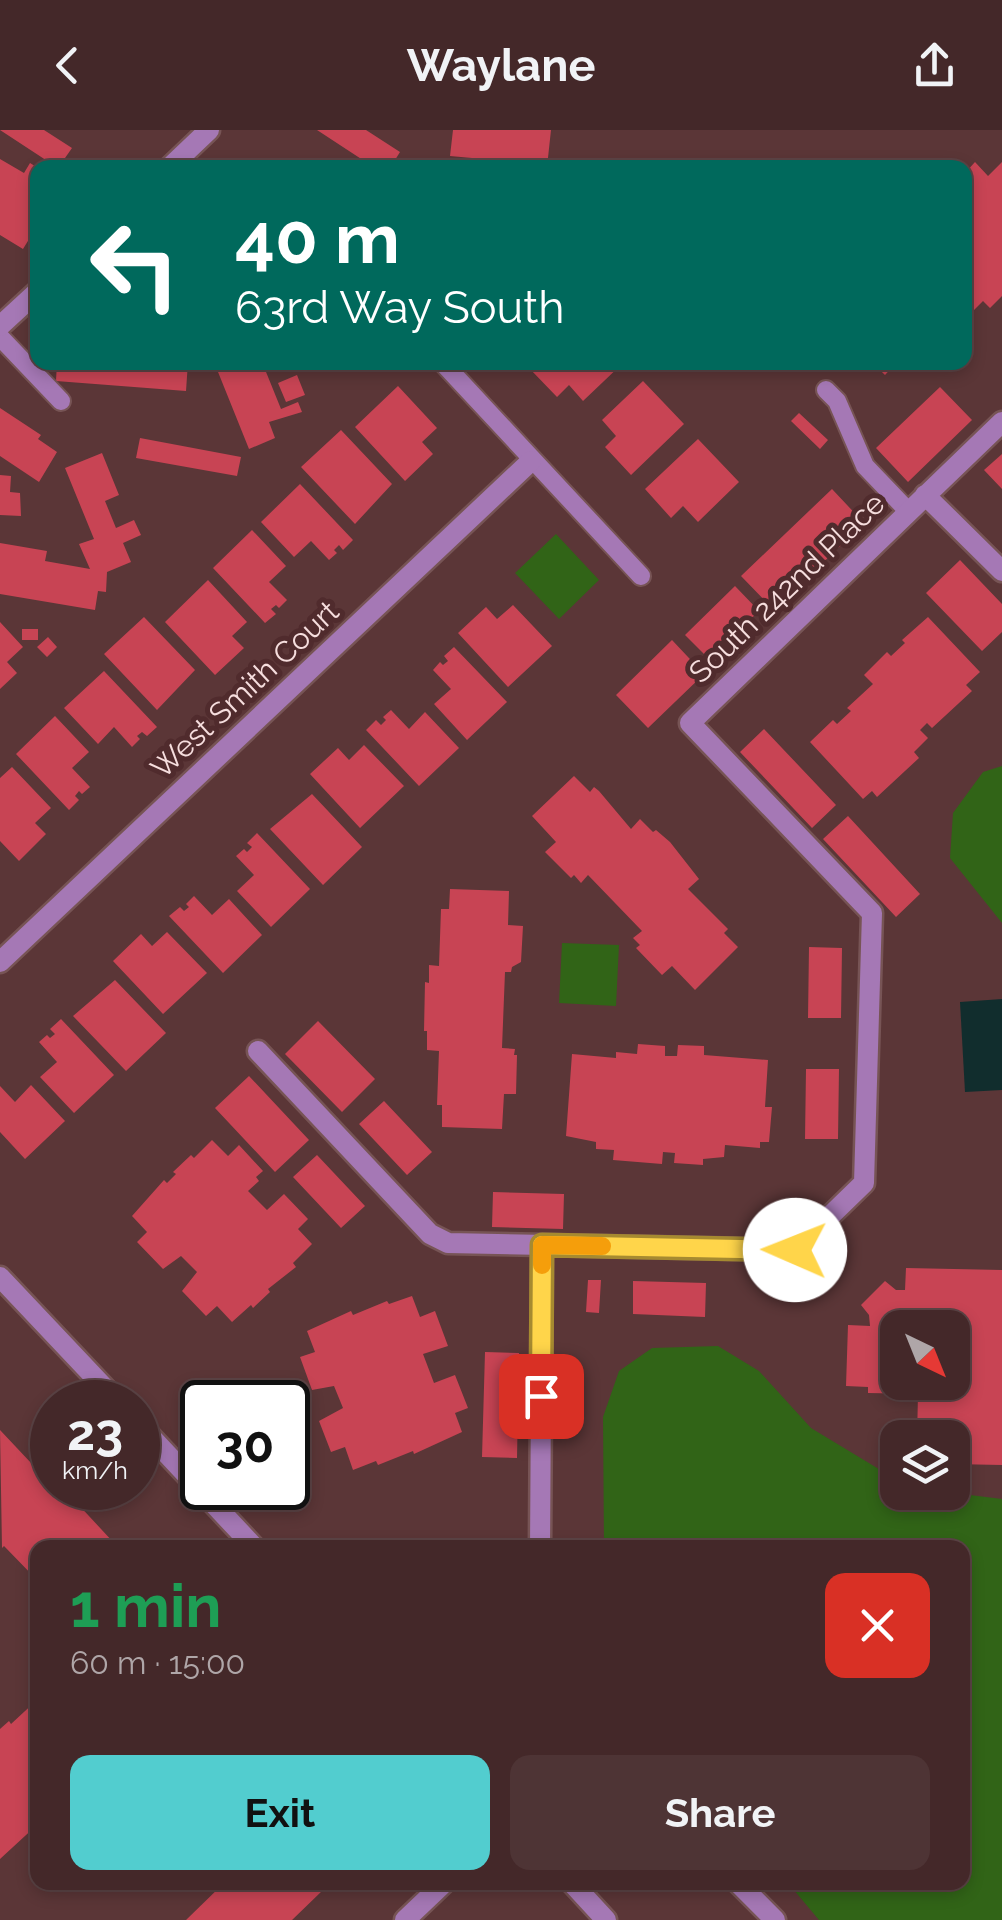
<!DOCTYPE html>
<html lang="en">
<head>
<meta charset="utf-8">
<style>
	:root { --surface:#442829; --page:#4e3435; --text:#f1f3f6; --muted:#afa6a8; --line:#5c4446; --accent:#52cdcf }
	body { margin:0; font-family:Raleway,sans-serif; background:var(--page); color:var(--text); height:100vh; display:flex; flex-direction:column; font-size:38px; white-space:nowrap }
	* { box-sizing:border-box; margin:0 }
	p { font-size:32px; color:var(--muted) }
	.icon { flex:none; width:55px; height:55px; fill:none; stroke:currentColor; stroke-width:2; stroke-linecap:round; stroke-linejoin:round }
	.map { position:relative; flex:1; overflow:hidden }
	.details { position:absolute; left:30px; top:1410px; width:940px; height:350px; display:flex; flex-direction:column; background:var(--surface); border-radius:20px; box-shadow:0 5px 15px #0003,0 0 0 2px var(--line) }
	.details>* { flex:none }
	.banner { position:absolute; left:30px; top:30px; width:942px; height:210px; border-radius:20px; box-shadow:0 5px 15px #0003,0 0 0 2px var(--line); background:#00695c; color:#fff; overflow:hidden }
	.needle { width:65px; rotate:137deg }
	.controls { position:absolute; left:880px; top:1180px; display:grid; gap:20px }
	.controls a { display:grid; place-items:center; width:90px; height:90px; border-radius:20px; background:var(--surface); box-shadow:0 5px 15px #0003,0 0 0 2px var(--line); font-size:50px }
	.speed { position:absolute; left:30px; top:1250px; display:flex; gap:20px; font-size:50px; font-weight:700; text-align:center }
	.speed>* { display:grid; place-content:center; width:130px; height:130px; border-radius:50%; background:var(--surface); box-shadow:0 5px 15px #0003,0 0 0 2px var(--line); line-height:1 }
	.speed small { font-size:25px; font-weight:400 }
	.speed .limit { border:5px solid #111; border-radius:15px; background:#fff; color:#111 }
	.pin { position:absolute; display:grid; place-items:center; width:85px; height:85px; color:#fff; margin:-42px; border-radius:20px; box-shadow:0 5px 15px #0006 }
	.me { position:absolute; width:110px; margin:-55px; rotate:271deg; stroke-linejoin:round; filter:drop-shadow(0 0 8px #0008) }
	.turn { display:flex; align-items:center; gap:35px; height:210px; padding:0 40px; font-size:45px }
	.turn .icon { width:130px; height:130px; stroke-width:2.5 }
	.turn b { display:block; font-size:70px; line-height:85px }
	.round { display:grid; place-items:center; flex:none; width:105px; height:105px; border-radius:20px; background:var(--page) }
	.summary { display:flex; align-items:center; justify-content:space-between; height:170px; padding:0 40px }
	h1 { font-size:60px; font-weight:700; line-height:75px; color:#1e9e55 }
	.action { display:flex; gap:20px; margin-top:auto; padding:20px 40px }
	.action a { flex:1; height:115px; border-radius:20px; background:var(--accent); color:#111; font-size:40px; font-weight:700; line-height:115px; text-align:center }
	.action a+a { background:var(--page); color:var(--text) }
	header { display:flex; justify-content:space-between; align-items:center; height:130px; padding:0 40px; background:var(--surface); font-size:45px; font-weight:700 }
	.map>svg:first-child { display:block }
</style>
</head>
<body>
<header><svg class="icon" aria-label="back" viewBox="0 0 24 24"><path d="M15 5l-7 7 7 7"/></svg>Waylane<svg class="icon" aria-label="share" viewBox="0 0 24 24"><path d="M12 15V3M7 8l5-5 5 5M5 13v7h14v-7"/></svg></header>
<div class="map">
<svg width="1002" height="1790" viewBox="0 0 1002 1790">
	<rect width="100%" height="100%" fill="#5b3637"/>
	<path fill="#316417" d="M 556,404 L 599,450 L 559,489 L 515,443 Z
		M 1002,636 L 1002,793 L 950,728 L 953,683 L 983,642 Z
		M 562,813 L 619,815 L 616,876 L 559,873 Z
		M 718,1216 L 759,1241 L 811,1298 L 897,1350 L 898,1362 L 946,1362 L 1002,1369 L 1002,1790 L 819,1790 L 788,1753 L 962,1752 L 962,1418 L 604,1417 L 603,1287 L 619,1241 L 652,1218 Z"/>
	<path fill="#112d2d" d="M 1002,869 L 1002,960 L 965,962 L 960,872 Z"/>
	<path fill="#c84454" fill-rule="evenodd" d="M 0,0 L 44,0 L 72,18 L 58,38 Z
		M 317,0 L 366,0 L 400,22 L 390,38 L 375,38 Z
		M 453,0 L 551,0 L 547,37 L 512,34 L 512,38 L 493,38 L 494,30 L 450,26 Z
		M 0,29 L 24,43 L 30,33 L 38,38 L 38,110 L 31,106 L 23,119 L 0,105 Z
		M 975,32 L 988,46 L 1002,32 L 1002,166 L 990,178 L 983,171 L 969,185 L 965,182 L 965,43 Z
		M 57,232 L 188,232 L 186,261 L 56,251 Z
		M 214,232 L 262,232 L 281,279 L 298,272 L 302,282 L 269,292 L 275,308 L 249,319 Z
		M 537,232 L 624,232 L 583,271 L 569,255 L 557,267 L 530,239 Z
		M 872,232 L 897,232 L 885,245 Z
		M 297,245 L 305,265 L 286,272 L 278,253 Z
		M 643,251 L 684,294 L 631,345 L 605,317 L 616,306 L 602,290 Z
		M 398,256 L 437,298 L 422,312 L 433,324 L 405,351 L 355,297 Z
		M 940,257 L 972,290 L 908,352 L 876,318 Z
		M 0,278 L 41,305 L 38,309 L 57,322 L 39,352 L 0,326 Z
		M 799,283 L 828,310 L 820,319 L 791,291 Z
		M 341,300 L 392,354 L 355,394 L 301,337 Z
		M 140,308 L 241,327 L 237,346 L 136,328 Z
		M 698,309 L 739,352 L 698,392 L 683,376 L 671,388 L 645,359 Z
		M 102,323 L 119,365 L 105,371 L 116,398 L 134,390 L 141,405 L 123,413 L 131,432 L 107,442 L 106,462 L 98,461 L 95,480 L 0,464 L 0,413 L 47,421 L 45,431 L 90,439 L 79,414 L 94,409 L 65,338 Z
		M 1002,324 L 1002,359 L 984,340 Z
		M 0,345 L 11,346 L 10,362 L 20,363 L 21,386 L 0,385 Z
		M 300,354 L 353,410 L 343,420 L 339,415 L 334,420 L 337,423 L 329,430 L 311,411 L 294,427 L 261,392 Z
		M 832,359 L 864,393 L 774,480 L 741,446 Z
		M 252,400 L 286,436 L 269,452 L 287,470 L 279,478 L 276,475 L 271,479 L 276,484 L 265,493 L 213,438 Z
		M 960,430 L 1002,474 L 1002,502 L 982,521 L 926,463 Z
		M 208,450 L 247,492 L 232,506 L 244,518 L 215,545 L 165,492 Z
		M 735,456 L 759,481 L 709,529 L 685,505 Z
		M 513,475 L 552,516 L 508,557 L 458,503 L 486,477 L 497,489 Z
		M 144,487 L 195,540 L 157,580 L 104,524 Z
		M 928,487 L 980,542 L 966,555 L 972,561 L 932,598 L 927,593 L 920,600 L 928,608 L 914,622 L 919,628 L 877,667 L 872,661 L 863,669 L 810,612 L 833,590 L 837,594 L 851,581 L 847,578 L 873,554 L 864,545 L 887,522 L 891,526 L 905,513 L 902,510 Z
		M 0,492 L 23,517 L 7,532 L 17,543 L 0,559 Z
		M 22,499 L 38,499 L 38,510 L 22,510 Z
		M 48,507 L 57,517 L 47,527 L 37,517 Z
		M 672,510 L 704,544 L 648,598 L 616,565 Z
		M 454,517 L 507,572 L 467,610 L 434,574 L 451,559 L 433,540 L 440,532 L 443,535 L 448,531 L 444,526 Z
		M 104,541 L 157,597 L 147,606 L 142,602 L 137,606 L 140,609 L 132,617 L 114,597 L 98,614 L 64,578 Z
		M 391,580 L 409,599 L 425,582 L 459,618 L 419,656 L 366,600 L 376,590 L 381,595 L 386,590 L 383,587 Z
		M 55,586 L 89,622 L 72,638 L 90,657 L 82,664 L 79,661 L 75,666 L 79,670 L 69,680 L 16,624 Z
		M 764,599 L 836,675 L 812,698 L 740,622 Z
		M 364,615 L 404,656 L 360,698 L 310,644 L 338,618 L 349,630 Z
		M 12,637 L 51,678 L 35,693 L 46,704 L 19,731 L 0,711 L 0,648 Z
		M 574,646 L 590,662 L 594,657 L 599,661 L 631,699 L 640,689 L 653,702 L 656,700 L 670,712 L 699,749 L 688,759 L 728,799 L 724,803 L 738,817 L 695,860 L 672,836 L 662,845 L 636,818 L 640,815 L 633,808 L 642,801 L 588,745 L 581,753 L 574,745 L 571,748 L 545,722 L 556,712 L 532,686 Z
		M 312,664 L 362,717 L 323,755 L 270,699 Z
		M 848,686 L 920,764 L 896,787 L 823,709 Z
		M 257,703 L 310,759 L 271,797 L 237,761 L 254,745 L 236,726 L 244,719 L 247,722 L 252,717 L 247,713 Z
		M 450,759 L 509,761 L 508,795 L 523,796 L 521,832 L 512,837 L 511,842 L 505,842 L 502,918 L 515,919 L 514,925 L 517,925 L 516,964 L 504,964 L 502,999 L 442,997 L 442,975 L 437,975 L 439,921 L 427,920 L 427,901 L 424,901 L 425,852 L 429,853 L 429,835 L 439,836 L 441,779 L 449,779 Z
		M 194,766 L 212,785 L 229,769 L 262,805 L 223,843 L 169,786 L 180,777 L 184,781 L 189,777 L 186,774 Z
		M 167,802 L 207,843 L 163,884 L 113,831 L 141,804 L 152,816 Z
		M 809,817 L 842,818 L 841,888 L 808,888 Z
		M 115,850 L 166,903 L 126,941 L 73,886 Z
		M 61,889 L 114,945 L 74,983 L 40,947 L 57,932 L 39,912 L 47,905 L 50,908 L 55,904 L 50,899 Z
		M 318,891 L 375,949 L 342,982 L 285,924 Z
		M 638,914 L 665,916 L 665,926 L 677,926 L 678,915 L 704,916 L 704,925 L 768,930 L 765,977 L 772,977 L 769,1012 L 760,1012 L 760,1018 L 725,1015 L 724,1027 L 703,1029 L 703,1035 L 674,1033 L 675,1023 L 663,1022 L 662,1034 L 613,1030 L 614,1020 L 596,1019 L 596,1012 L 566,1006 L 572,924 L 616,928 L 616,922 L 637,924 Z
		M 806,939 L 839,939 L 838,1009 L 805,1009 Z
		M 249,946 L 309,1010 L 275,1042 L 215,978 Z
		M 31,955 L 65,991 L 25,1029 L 0,1002 L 0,956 L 15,972 Z
		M 384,971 L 432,1022 L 407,1045 L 359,994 Z
		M 212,1010 L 228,1026 L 239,1015 L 263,1041 L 256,1047 L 259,1051 L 248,1061 L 267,1080 L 284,1064 L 308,1089 L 298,1099 L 312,1114 L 293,1133 L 296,1137 L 268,1159 L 270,1162 L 253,1178 L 251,1175 L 232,1192 L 217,1176 L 206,1186 L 182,1161 L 197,1142 L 181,1126 L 163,1139 L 137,1112 L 147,1102 L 132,1086 L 164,1050 L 167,1053 L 176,1044 L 173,1042 L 191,1025 L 194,1028 Z
		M 317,1025 L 365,1076 L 341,1098 L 293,1047 Z
		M 493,1062 L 564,1064 L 563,1099 L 492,1097 Z
		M 906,1138 L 1002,1140 L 1002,1335 L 952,1334 L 952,1308 L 917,1308 L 918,1264 L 868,1263 L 868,1257 L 846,1256 L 848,1195 L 870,1196 L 869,1185 L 861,1175 L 885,1151 L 896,1160 L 905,1160 ZM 898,1198 L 952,1198 L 952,1252 L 898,1252 Z
		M 588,1150 L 601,1150 L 599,1183 L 586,1182 Z
		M 633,1151 L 706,1153 L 705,1187 L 633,1184 Z
		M 412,1166 L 420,1187 L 435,1181 L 448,1216 L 423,1224 L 434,1253 L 455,1245 L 468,1278 L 455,1283 L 462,1302 L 414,1324 L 413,1321 L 378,1335 L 376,1331 L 353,1340 L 345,1317 L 331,1322 L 319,1291 L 343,1278 L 334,1256 L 312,1260 L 300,1227 L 315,1222 L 307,1201 L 351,1181 L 353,1185 L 387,1171 L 389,1174 Z
		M 485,1222 L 519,1223 L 517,1328 L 482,1327 Z
		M 0,1300 L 48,1351 L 52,1347 L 52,1358 L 63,1358 L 114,1413 L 114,1418 L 38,1418 L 38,1451 L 4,1416 L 2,1418 Z
		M 38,1569 L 38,1694 L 0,1729 L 0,1599 L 9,1591 L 11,1594 Z
		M 225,1752 L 237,1761 L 247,1752 L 314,1752 L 322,1761 L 292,1790 L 186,1790 Z"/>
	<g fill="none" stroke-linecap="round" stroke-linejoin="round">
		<defs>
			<path id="service" d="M 0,207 L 61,271
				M 442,232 L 641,446
				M 826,260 L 837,271 L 865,336 L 909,382"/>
			<path id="minor" d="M 169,38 L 209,0
				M 0,196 L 38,161
				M 925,365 L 1002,441
				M 0,832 L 531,331
				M 258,921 L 430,1104 L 448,1113 L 795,1120 L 864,1053 L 872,783 L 690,593 L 1002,292
				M 540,1418 L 542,1115
				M 737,1752 L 775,1790
				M 405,1790 L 445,1752"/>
			<path id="tertiary" d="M 0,1147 L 118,1272
				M 138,1293 L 255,1418
				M 571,1752 L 606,1790"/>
		</defs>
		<use href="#service" stroke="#775455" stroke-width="22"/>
		<use href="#minor" stroke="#775455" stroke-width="25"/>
		<use href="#tertiary" stroke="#775455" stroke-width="25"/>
		<use href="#service" stroke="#a578b5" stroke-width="18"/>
		<use href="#minor" stroke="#a578b5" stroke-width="20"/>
		<use href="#tertiary" stroke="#a578b5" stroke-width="20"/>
	</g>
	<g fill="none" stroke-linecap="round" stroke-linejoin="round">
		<defs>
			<path id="route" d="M 541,1266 L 542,1115 L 795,1120"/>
		</defs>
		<use href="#route" stroke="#a68a30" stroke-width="25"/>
		<use href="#route" stroke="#ffd54a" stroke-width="18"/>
		<path stroke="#f59e0b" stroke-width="18" d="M 542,1135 L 542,1115 L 602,1116"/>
	</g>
	<g text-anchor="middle" stroke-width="10" stroke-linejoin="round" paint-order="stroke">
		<g font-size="30" fill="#f6dede" stroke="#502b2d">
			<text transform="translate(787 458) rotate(-44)" y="10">South 242nd Place</text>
			<text transform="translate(245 560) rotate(-43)" y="10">West Smith Court</text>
		</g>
	</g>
</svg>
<div class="controls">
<a><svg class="needle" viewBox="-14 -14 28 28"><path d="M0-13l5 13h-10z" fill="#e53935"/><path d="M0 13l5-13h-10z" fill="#afa6a8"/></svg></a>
<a><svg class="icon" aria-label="layers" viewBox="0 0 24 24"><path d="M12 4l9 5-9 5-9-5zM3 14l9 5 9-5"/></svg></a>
</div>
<div class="speed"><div>23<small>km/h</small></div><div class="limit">30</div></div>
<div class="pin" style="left:541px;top:1266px;background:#d93025"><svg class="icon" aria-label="arrive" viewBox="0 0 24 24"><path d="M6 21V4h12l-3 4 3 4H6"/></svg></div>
<svg class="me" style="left:795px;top:1120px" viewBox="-20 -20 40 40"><circle r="19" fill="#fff"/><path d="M0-13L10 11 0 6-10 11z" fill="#ffd54a"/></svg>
<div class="banner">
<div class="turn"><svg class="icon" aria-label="left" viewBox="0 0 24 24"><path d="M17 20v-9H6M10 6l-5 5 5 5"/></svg><div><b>40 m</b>63rd Way South</div></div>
</div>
<section class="details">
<div class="summary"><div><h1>1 min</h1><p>60 m · 15:00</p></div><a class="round" style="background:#d93025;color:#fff"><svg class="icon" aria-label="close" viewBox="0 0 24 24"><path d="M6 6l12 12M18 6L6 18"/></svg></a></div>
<div class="action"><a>Exit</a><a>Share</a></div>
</section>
</div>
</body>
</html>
